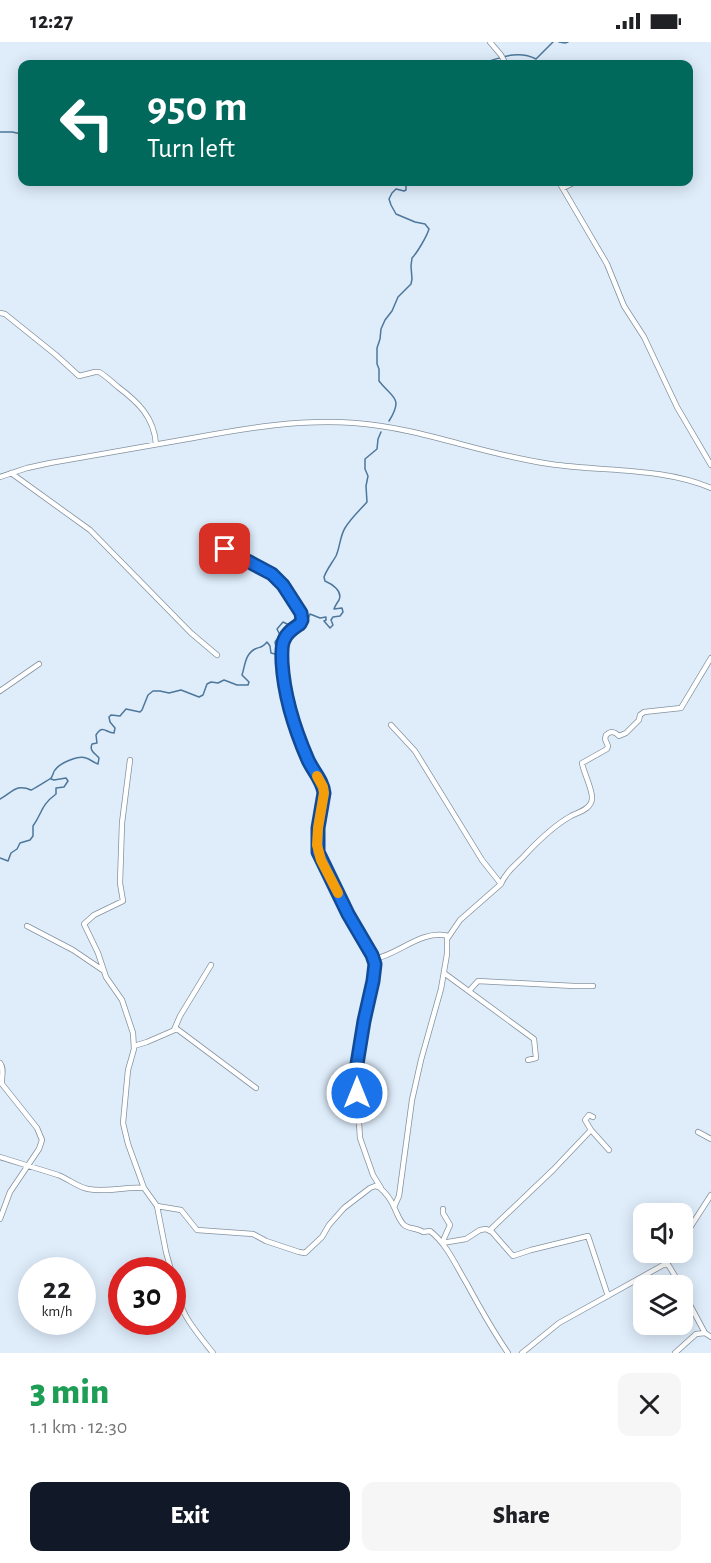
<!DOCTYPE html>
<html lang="en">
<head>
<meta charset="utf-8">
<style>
	:root { --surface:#fff; --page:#f6f6f6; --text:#202124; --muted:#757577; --accent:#111827 }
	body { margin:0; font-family:"Alegreya Sans",sans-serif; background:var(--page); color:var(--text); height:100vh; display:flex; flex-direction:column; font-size:22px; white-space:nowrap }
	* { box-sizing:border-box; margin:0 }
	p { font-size:20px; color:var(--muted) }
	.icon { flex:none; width:33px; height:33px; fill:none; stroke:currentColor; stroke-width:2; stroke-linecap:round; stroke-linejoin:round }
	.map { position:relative; height:1311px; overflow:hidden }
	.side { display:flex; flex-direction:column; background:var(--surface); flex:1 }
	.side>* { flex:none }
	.hud { position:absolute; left:18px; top:18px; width:675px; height:126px; border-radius:12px; box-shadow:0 3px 15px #0003; background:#00695c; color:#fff; overflow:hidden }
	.tools { position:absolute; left:633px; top:1161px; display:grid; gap:12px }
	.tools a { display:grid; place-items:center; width:60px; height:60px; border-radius:12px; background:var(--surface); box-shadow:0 3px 15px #0003; font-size:30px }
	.speed { position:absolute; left:18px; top:1215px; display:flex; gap:12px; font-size:30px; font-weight:700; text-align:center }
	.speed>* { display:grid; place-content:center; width:78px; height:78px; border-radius:50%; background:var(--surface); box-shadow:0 3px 15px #0003; line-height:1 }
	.speed small { font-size:15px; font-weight:400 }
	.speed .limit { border:9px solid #d22; background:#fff; color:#111 }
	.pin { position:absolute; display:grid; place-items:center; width:51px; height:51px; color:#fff; margin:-26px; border-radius:12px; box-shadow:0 3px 9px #0006 }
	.me { position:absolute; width:66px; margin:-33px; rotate:0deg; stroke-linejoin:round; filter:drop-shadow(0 0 4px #0008) }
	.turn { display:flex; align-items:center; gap:21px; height:126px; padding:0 30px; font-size:27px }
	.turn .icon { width:78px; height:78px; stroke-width:2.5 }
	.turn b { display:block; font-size:42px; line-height:51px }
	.round { display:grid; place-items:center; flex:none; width:63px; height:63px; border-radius:12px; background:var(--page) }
	.headline { display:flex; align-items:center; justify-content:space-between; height:102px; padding:0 30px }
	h1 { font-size:36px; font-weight:800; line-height:45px; color:#1e9e55 }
	.primary-button { display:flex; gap:12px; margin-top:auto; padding:12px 30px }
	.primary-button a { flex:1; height:69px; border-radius:12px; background:var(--accent); color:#fff; font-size:24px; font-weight:800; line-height:69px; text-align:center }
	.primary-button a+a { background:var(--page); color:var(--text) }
	.status { display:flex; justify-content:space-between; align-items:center; height:42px; padding:0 30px; background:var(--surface); direction:ltr }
	.status svg { height:16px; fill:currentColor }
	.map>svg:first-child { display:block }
</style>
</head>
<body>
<div class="status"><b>12:27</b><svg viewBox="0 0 49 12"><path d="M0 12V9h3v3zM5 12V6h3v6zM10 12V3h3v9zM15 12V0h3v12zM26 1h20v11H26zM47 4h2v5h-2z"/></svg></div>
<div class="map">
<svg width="711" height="1311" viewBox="0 0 711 1311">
	<rect width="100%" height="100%" fill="#dfedfb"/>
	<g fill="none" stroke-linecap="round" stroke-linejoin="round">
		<path stroke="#4d779b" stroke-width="1.5" d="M 559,0 L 565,1 L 568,0
			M 479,22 C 498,17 517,7 536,17 L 553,0
			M 0,90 L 12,90 L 22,92
			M 389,379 C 404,355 392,356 379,339 L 379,327 L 377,322 L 377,306 L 380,297 L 381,287 L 385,278 L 392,269 L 398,255 L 411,242 L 412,237 L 411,224 L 412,216 C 417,211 427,194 429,187 L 425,182 L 415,180 L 396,172 L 391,163 L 389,157 L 392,151 L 396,147 L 404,149 L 406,148 L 406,140
			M 302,581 L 307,580 L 310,572 L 320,576 L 326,575 L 326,578 L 324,579 L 330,586 L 333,583 L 331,578 L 333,575 L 340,574 L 343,570 L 342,566 L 334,567 C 335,564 337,561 339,558 C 343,549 332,542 325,539 L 324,535 C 327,527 332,521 336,514 C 340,505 340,494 345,486 C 351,476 359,469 367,460 L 366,444 L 368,434 L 365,427 L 365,417 L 377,407 L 378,397 L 381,390
			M 0,757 C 12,751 16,741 31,748 C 32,748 50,737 51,736 C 53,734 53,730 55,728 C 60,721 78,713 86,716 C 90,717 94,721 98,722 L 99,716 C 95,711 89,709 92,702 L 97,701 L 96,693 C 103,682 106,691 114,691 L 115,686 L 110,680 L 109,675 L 111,673 L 120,674 L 126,667 L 140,670 L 142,668 L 148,653 L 153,649 L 160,649 L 169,651 L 181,648 L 199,655 L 203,653 L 207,642 L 211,640 L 218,641 L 224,638 L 237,643 L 248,643 L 249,640 L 242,633 C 245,624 245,612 255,607 C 261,604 261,607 267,600 L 270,604 L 271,611 L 275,612 L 277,610 L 275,600 L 280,593 L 277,587 L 283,580 L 287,582 L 291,582 L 296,575 L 299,579
			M 0,816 L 8,819 L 11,811 L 17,807 L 20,801 L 30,798 L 33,794 L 33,784 C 43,770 40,764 56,752 L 56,746 L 64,745 L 68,739 L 66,736 L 54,738 L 51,737"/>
		<defs>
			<path id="minor" d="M 490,0 L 501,13 L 506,22
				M 559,140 L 607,222 L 624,264 L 644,295 L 677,365 L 711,423
				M 563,146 L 575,140
				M 0,271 L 5,272 L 56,313 L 79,334 L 95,330 L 99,330 C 106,334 112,340 118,345 C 138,360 154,375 156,402
				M 11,431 L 90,488 L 191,591 L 217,613
				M 0,435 L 27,426 L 50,421 C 98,413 146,404 193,396 C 247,386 300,377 355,381 C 422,386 484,413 550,422 C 603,430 662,425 711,446
				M 209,499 L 272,532 L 283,543 L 295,560 L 302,575 L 300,582 C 294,586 287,590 284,598 C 281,604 282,613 282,620 C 284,655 294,686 308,718 C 313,729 323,739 324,751 L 318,786 L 318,810 L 348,872 L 372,913 L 375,922 L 373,939 L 364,979 L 357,1022 L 356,1034 L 360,1096 L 373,1133 L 381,1146
				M 0,649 L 39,622
				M 391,683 L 415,709 L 482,818 L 501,842 L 460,878 L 447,897 L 447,912 L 441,947 L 421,1018 L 412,1058 L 399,1154 L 394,1165
				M 130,718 L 122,781 L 120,841 L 123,859 L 94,873 L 84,882 L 98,911 L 106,935 L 122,958 L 133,991 L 134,1007 L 128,1028 L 123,1081 L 128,1102 L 144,1146
				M 501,842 C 506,829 517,822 525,813 C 539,798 553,784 571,774 C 579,770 591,767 592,757 C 593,748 584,732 582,721 L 607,707 L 608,704 L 605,697 L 606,693 C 611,689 614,689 619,694 L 626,691 L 639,678 L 640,673 L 644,670 L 681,666 L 711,616
				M 27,884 L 73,908 L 104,929
				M 374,917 C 398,913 422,887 448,894
				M 444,931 L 534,997 L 536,1016 L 528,1018
				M 469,949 L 478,939 L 574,944 L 593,944
				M 174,988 L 180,974 L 211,923
				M 134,1004 L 147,1000 L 177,987 L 256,1046
				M 0,1021 C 5,1027 1,1035 2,1042 L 37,1086 L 42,1098 L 39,1107 L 10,1150 L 0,1177
				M 591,1088 L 585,1078 L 589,1073 L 593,1075
				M 698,1090 L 711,1097
				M 0,1115 C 19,1121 39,1127 58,1133 C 69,1137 77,1145 88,1147 C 107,1151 126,1144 144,1146 L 157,1164 L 181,1168 L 197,1188 L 253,1192 L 266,1199 L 299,1210 L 305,1211 L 322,1195 L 329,1183 L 344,1166 L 370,1146 L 375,1144 L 379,1145 C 385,1150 391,1158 394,1165 C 397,1171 399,1178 404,1183 C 409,1187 417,1186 423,1190 L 430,1189 C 447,1202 456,1224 467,1242 C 480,1266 493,1289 508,1311
				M 157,1164 L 166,1210 L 171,1228
				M 490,1188 L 553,1128 L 591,1088 L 609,1108
				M 682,1198 L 711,1153
				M 442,1201 L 466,1197 L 480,1188 L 486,1187 L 492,1190 L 513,1214 L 531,1208 L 588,1194 L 608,1254
				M 442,1201 L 450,1183 L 443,1171 L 443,1167
				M 667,1222 L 675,1210
				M 172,1235 C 181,1273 190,1282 213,1311
				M 682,1248 L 705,1291
				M 522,1311 L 559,1281 L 665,1222 L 669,1224 L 681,1244
				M 675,1311 L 696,1292 L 705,1291 L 711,1295"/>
		</defs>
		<use href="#minor" stroke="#84929e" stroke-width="6"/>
		<use href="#minor" stroke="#fff" stroke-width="4.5"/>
	</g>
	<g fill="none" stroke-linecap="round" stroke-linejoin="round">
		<defs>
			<path id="route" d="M 225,507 L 272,532 L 283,543 L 301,571 L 302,578 L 300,582 C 294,586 287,590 284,598 C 281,604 282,613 282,620 C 284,655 294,686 308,718 C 313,729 323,739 324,751 L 318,786 L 318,810 L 348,872 L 372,913 L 375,922 L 373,939 L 364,979 L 357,1022 L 357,1051"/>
		</defs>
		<use href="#route" stroke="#114b97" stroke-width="15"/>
		<use href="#route" stroke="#1a73e8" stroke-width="10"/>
		<path stroke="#f59e0b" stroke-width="10" d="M 317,734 L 323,745 L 324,751 L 318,786 L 317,803 L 321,818 L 338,851"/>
	</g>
</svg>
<div class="tools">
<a><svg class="icon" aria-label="sound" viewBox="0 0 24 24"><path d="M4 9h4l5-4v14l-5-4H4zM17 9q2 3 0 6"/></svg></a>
<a><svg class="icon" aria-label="layers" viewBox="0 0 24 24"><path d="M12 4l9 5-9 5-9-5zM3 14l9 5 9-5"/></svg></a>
</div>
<div class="speed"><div>22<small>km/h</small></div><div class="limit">30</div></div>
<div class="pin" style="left:225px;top:507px;background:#d93025"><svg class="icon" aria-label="arrive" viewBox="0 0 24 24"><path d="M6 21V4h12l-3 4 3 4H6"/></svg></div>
<svg class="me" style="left:357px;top:1051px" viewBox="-20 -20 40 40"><circle r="17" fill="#1a73e8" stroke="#fff" stroke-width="3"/><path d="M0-11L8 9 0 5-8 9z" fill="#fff"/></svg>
<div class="hud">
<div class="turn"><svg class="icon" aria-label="left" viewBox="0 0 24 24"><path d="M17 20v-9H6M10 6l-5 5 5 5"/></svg><div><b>950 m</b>Turn left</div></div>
</div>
</div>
<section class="side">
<div class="headline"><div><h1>3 min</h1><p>1.1 km · 12:30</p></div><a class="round"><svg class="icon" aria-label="close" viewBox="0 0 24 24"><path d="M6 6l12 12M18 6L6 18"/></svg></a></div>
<div class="primary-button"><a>Exit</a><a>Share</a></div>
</section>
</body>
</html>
